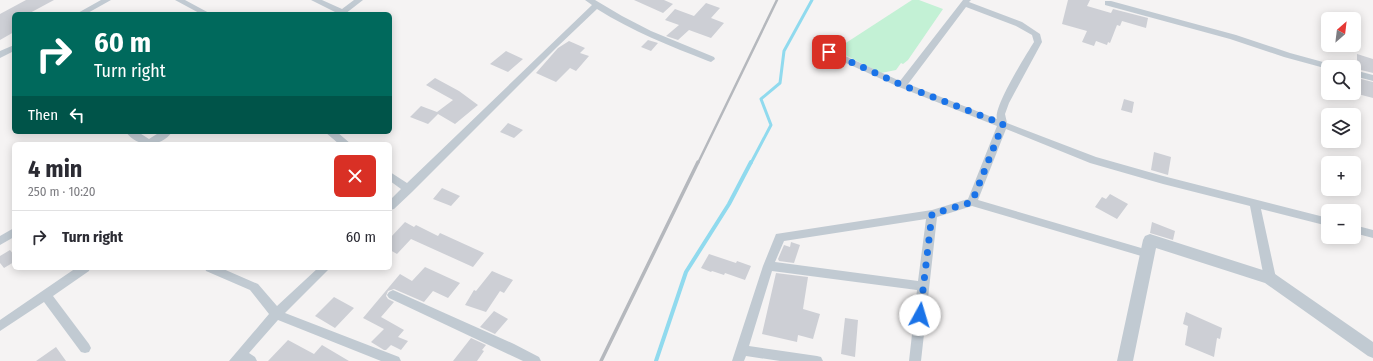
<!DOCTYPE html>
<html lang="en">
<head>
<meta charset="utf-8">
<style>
	:root { --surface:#fff; --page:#f7f7f7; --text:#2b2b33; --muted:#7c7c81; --line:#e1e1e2 }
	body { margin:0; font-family:"Fira Sans Condensed",sans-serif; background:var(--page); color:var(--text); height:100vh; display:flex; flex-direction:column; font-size:15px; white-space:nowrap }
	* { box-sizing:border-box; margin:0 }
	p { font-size:13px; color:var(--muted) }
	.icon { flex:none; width:22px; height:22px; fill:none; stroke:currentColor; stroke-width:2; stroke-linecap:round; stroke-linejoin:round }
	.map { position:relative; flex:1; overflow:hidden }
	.sheet { position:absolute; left:12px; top:142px; width:380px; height:128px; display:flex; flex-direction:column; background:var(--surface); border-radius:6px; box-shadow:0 2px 10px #0003 }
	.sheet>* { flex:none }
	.guide { position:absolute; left:12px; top:12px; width:380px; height:122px; border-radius:6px; box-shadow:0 2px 10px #0003; background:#00695c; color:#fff; overflow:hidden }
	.needle { width:26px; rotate:28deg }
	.controls { position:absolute; left:1321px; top:12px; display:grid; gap:8px }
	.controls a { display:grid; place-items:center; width:40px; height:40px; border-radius:6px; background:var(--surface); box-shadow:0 2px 10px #0003; font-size:20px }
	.pin { position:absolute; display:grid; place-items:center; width:34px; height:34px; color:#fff; margin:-17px; border-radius:8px; box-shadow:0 2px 6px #0006 }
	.me { position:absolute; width:44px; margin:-22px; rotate:6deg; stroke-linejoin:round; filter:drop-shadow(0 0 3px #0008) }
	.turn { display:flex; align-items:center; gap:14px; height:84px; padding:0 16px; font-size:18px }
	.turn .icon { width:52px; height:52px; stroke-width:2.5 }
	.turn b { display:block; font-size:28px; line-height:34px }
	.then { display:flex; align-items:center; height:38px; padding:0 16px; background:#0003; gap:8px; font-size:15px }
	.round { display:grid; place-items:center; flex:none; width:42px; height:42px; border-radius:6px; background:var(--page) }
	.headline { display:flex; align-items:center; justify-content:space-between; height:68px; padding:0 16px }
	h1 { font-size:24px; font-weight:700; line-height:30px }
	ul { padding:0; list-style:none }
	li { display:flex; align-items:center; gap:12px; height:52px; padding:0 16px; border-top:1px solid var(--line) }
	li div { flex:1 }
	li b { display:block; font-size:15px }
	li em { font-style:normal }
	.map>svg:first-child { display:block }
</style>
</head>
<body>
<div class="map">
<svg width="1373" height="361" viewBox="0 0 1373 361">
	<rect width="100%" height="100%" fill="#f5f3f3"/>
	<path fill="#c3f1d5" d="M 912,0 L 919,0 L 943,9 L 908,60 L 903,64 L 901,63 L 896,70 L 881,73 L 835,50 Z"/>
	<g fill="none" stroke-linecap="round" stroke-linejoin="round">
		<path stroke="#90daee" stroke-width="3" d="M 751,163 L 771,125 L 761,99 L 780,83 L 784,51 L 812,0"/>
		<path stroke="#90daee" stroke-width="4" d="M 656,361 L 686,272 L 729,204 L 751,162"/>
	</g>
	<path fill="#cdcfd5" d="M 26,0 L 54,0 L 28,14 L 14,14 L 14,32 L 0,40 L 0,14 Z
		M 634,0 L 664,0 L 673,4 L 663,13 Z
		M 1068,0 L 1090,0 L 1087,6 L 1111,13 L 1113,9 L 1148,18 L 1146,28 L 1122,21 L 1120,26 L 1117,25 L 1110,43 L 1108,42 L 1107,45 L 1096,41 L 1094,46 L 1082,42 L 1087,31 L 1062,24 Z
		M 706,3 L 720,8 L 711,18 L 724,23 L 711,38 L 689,30 L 678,40 L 666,36 L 679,25 L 665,20 L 675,9 L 694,16 Z
		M 648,40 L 658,43 L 651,51 L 641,47 Z
		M 569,41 L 585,48 L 580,53 L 589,56 L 576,71 L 570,68 L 556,82 L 536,73 L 558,48 Z
		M 506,51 L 523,59 L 508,72 L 490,64 Z
		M 1357,54 L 1373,59 L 1373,73 L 1357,69 Z
		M 435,78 L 459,91 L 478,105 L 455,124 L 438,114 L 428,124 L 410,117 L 421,106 L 437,112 L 453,100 L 426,85 Z
		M 1357,78 L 1373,82 L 1373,98 L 1354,93 L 1354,81 L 1357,82 Z
		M 1124,99 L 1134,102 L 1132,113 L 1121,110 Z
		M 508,123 L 523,130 L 514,138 L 500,132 Z
		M 1154,152 L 1171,157 L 1168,175 L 1151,170 Z
		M 442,188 L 460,196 L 451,206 L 433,199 Z
		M 1110,194 L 1128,204 L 1117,219 L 1095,207 L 1102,197 L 1106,199 Z
		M 405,222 L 414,227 L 416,225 L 438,236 L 440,233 L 484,253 L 473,267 L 411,239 L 397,254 L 390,250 L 390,238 Z
		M 1152,222 L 1175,231 L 1173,240 L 1150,233 Z
		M 791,242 L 800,245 L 794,263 L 779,261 L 778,259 L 784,245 L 790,247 Z
		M 10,250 L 14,255 L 14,262 L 4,268 L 0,263 L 0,256 Z
		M 709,254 L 736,263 L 737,261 L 751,266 L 745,280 L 725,273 L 724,275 L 712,271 L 711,272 L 701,268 Z
		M 425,267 L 460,283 L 448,298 L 433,291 L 424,302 L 394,289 L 388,291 L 386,296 L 388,299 L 394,302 L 381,317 L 404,330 L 398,337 L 408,341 L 401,350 L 391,345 L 386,350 L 384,350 L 371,342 L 384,329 L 363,318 L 400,274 L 412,281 Z
		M 492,271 L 513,280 L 504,293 L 500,291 L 486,312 L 465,305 L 474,290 L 476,291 Z
		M 776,273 L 808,277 L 803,309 L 820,314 L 813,339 L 798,335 L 797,342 L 762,334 Z
		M 334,297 L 354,308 L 335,328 L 315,316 Z
		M 494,311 L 508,319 L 495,334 L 480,327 Z
		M 1186,312 L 1222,328 L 1220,339 L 1217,338 L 1214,357 L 1185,345 L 1188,326 L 1183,324 Z
		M 845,318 L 858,320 L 855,357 L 841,354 Z
		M 471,338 L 486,345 L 482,350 L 484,351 L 477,361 L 453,361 Z
		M 288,340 L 314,354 L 322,345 L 349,361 L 268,361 Z
		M 56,347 L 66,361 L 36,361 Z"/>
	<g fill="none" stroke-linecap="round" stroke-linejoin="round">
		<path fill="#c1cad2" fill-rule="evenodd" d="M 101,0 L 111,0 L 86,14 L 76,14 Z
			M 175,0 L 185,0 L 211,14 L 201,14 Z
			M 311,0 L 322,0 L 342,9 L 354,0 L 363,0 L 345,14 L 336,14 L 337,13 Z
			M 585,0 L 595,0 L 622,16 L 651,31 L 714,57 L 715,59 L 711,62 L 708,61 C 670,46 632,31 597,9 L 556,48 L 412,192 L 394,209 L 390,210 L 390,200 L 401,189 L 390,181 L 390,172 L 407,183 L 592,5 Z
			M 963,0 L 971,0 L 969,2 L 1022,22 L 1040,34 L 1042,42 L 1009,103 L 1005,114 L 1007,123 L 1096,157 L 1163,176 L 1328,218 L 1328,226 L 1261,209 L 1276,278 L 1274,281 L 1270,283 L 1266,281 L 1264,278 L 1250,206 L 1163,184 L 1090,163 L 1006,129 L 978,200 L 1148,250 L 1152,251 L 1153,254 L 1152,257 L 1148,258 L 972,206 L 937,217 L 921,361 L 909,361 L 917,290 L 772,271 L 749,346 L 817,356 L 821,357 L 823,361 L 780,361 L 746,356 L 744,361 L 732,361 L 763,266 L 776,234 L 932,210 L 968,199 L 997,126 L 899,87 L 826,54 L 825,52 L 826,50 L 832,50 L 900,81 ZM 966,7 L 1016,26 L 1032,35 L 1034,42 C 1026,55 993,107 997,119 L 908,84 ZM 926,219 L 918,281 L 775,262 L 784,241 Z
			M 1105,1 L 1111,1 L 1236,35 L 1290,53 L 1334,65 L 1335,67 L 1328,67 L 1328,69 L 1284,57 L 1230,39 L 1105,5 Z
			M 14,45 L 14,51 L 0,58 L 0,51 Z
			M 1354,70 L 1373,75 L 1373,81 L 1354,76 Z
			M 126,132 L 138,132 L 149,139 L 160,132 L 172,132 C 161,148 137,148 126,132 Z
			M 325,132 L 337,132 L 351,144 L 339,144 Z
			M 1354,225 L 1373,230 L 1373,238 L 1354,233 Z
			M 14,228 L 14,237 L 0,245 L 0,236 Z
			M 76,268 L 90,268 L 89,271 L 53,296 L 89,344 L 91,348 L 89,352 L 85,353 L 81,352 L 44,302 L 0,331 L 0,320 Z
			M 205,268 L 221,268 L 258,284 L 277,306 L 318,268 L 330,268 L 285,313 L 399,357 L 401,361 L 381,361 L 278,320 L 249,353 L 255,357 L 257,361 L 229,361 L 269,314 L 250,290 L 206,271 Z
			M 393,290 L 514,344 L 539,357 L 541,361 L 523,361 L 389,298 L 387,295 L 389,292 Z"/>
		<path fill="#c1cad2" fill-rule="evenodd" d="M 1150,234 L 1275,274 L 1373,342 L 1373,358 L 1368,356 L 1265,283 L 1156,248 L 1133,361 L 1117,361 L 1143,240 L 1145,236 Z"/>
		<path stroke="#b5b8bd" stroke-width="2.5" d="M 698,163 L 777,0"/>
		<path stroke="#b5b8bd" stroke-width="3.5" d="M 601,361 L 698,162"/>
	</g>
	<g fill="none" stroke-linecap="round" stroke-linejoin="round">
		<path stroke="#1a73e8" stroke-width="7" stroke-dasharray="0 12.6" d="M 829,52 L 902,85 L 1003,124 L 972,202 L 932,214 L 920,315"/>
	</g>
</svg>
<div class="controls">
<a><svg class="needle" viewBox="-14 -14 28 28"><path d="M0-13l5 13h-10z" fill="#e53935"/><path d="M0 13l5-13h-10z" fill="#7c7c81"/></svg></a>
<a><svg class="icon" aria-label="search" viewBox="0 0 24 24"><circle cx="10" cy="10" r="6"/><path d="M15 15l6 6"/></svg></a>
<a><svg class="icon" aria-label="layers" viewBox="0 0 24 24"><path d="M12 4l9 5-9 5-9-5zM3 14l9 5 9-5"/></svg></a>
<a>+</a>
<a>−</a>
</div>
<div class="pin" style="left:829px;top:52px;background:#d93025"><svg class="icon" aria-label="arrive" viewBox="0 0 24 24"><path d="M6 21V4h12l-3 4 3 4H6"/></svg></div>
<svg class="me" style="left:920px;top:315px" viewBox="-20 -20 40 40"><circle r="19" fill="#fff"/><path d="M0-13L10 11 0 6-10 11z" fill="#1a73e8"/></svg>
<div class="guide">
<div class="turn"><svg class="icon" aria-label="right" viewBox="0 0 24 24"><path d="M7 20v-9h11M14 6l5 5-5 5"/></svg><div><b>60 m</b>Turn right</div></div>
<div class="then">Then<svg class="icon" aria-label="left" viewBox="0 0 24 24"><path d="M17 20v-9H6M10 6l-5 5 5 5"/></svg></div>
</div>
<section class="sheet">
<div class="headline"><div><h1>4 min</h1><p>250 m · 10:20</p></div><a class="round" style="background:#d93025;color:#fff"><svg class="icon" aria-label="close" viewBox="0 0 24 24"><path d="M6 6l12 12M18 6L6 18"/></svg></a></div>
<ul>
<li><svg class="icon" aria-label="right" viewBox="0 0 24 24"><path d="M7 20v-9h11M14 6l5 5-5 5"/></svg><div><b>Turn right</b></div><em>60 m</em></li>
</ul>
</section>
</div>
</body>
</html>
